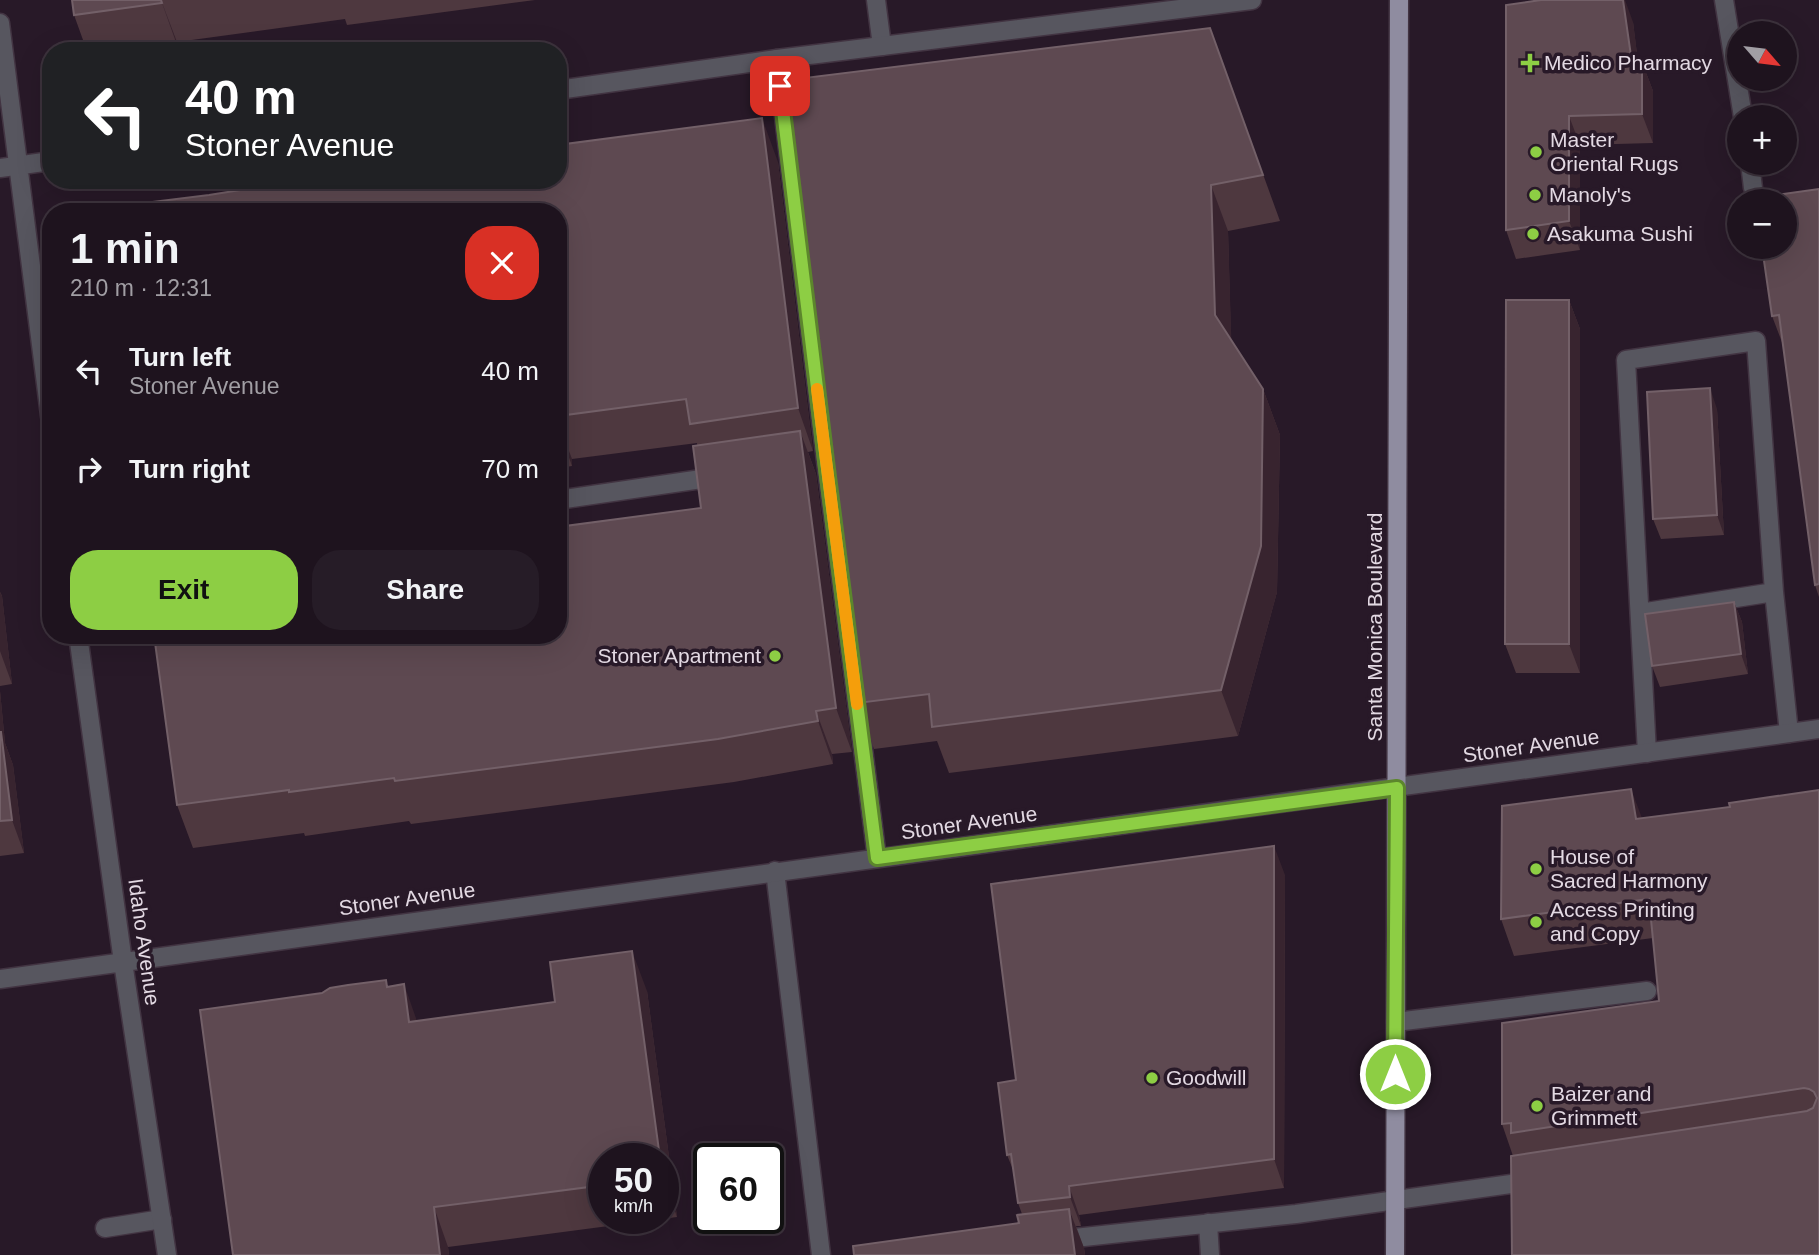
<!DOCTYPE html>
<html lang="en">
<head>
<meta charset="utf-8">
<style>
	:root { --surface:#1e131e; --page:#261c27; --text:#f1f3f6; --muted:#a19ea4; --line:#3c323c; --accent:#8dce44 }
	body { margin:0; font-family:Arial,sans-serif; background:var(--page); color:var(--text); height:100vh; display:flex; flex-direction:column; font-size:26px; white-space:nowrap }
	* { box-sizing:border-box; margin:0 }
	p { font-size:23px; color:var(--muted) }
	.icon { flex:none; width:38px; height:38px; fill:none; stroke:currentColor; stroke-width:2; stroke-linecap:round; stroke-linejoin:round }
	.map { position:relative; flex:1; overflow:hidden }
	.details { position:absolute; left:42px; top:203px; width:525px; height:441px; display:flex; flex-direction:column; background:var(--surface); border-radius:28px; box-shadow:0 7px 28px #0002,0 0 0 2px var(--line) }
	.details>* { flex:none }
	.top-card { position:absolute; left:42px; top:42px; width:525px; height:147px; border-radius:28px; box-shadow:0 7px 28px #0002,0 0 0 2px var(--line); background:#202124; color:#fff; overflow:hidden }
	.needle { width:46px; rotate:118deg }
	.buttons { position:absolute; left:1727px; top:21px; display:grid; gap:14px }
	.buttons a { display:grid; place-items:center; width:70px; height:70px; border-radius:50%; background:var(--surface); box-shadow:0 7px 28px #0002,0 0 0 2px var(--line); font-size:35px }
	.speed { position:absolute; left:588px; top:1143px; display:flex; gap:14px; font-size:35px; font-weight:700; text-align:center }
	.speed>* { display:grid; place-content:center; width:91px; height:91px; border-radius:50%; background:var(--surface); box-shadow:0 7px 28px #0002,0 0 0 2px var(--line); line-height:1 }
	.speed small { font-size:18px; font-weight:400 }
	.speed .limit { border:4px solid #111; border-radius:10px; background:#fff; color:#111 }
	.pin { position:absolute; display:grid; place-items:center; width:60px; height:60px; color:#fff; margin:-30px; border-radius:14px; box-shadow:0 4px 10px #0006 }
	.me { position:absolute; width:77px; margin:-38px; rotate:0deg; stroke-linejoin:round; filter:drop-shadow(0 0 5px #0008) }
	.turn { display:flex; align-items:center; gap:24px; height:147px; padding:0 28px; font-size:32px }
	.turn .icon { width:91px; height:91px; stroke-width:2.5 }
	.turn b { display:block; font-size:49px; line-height:60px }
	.round { display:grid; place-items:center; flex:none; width:74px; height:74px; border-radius:28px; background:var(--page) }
	.head { display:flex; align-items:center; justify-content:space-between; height:119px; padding:0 28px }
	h1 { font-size:42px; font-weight:800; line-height:52px }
	.primary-button { display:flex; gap:14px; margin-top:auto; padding:14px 28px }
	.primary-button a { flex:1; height:80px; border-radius:28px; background:var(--accent); color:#111; font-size:28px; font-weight:800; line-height:80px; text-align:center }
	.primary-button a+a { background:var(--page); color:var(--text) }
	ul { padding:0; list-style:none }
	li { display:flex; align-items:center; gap:21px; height:98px; padding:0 28px }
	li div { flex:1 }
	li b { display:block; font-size:26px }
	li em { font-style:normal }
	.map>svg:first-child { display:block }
</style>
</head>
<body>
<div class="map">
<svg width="1819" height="1255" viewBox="0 0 1819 1255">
	<rect width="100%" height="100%" fill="#281928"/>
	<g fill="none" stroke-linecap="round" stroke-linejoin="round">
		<defs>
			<path id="lane" d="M 876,0 L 882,46
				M 1724,0 L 1743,117
				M 777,59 L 826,461 L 877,858
				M 1750,163 L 1753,188
				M 558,500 L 722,476
				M 1774,592 L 1789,733
				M 1640,613 L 1774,592 L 1756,341 L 1626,360 L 1647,753
				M 775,871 L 821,1255
				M 1396,1022 L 1647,991
				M 1208,1223 L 1210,1255
				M 105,1228 L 162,1219
				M 1056,1240 L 1296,1214 L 1532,1181"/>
			<path id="street" d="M 0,23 L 51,423
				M 558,90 L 777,59 L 1252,0
				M 0,168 L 51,161
				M 78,635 L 123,962 L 167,1255
				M 0,979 L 1819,729"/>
			<path id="primary" d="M 1395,1255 L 1399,0"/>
		</defs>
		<use href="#lane" stroke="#423442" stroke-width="21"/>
		<use href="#street" stroke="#423442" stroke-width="21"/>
		<use href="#primary" stroke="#423442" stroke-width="21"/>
		<use href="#lane" stroke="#57565f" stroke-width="18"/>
		<use href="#street" stroke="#57565f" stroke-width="18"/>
		<use href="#primary" stroke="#8f8ca0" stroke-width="18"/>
	</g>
	<path fill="#4e383f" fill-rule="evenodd" d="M 72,0 L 535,0 L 347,25 L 345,19 L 177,42 L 177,45 L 136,51 L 87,51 L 74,15 Z
		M 1506,5 L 1633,22 L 1638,63 L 1642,62 L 1653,91 L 1653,143 L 1580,145 L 1580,250 L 1516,259 L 1506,230 Z
		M 1210,28 L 1280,221 L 1228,231 L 1231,340 L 1263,389 L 1280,435 L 1277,592 L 1238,736 L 949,773 L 937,741 L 874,749 L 858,703 L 800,110 Z
		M 778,162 L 813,451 L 808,452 L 816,474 L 852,752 L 832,754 L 833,764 L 734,782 L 411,824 L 409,821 L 305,836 L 304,833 L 193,848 L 177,805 L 701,508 L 697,443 L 572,459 L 572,466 L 558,468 L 558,212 Z
		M 1819,189 L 1819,597 L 1815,585 L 1783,345 L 1772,316 Z
		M 1569,300 L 1580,329 L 1580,673 L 1516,673 L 1505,644 Z
		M 1717,409 L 1724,535 L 1661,539 L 1653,519 Z
		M 0,592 L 2,596 L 12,684 L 0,686 Z
		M 1734,602 L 1742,622 L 1748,674 L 1660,687 L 1652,666 Z
		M 0,691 L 5,743 L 13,765 L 24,853 L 0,856 Z
		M 1819,790 L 1819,1255 L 1513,1156 L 1502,1124 L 1659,1001 L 1653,938 L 1514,956 L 1501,919 L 1642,818 L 1730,807 Z
		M 1285,875 L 1284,1188 L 1079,1215 L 1081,1226 L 1076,1226 L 1084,1248 L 1085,1255 L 854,1255 L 1019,1223 L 1022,1214 L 1018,1203 L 1014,1172 L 1007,1155 L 1016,1080 Z
		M 388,987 L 417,1021 L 647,991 L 677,1217 L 448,1247 L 449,1255 L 233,1255 L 322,993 ZM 604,1158 L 663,1158 L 663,1218 L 604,1218 Z"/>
	<path fill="#38242f" d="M 161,0 L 177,42 L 177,45 L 162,3 Z
		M 1623,0 L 1625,0 L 1633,22 L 1642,92 L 1632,63 Z
		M 1642,62 L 1653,91 L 1653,143 L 1642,114 Z
		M 1569,116 L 1580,145 L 1580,250 L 1569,221 Z
		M 762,118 L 778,162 L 813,451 L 798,408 Z
		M 1211,185 L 1228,231 L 1232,361 L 1215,315 Z
		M 1569,300 L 1580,329 L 1580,673 L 1569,644 Z
		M 1710,388 L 1717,409 L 1724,535 L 1717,515 Z
		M 1263,389 L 1280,435 L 1277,592 L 1238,736 L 1221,690 Z
		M 558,422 L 572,459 L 572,466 L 558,427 Z
		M 800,431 L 816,474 L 852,752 L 836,708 Z
		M 0,592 L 2,596 L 12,684 L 0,651 Z
		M 1734,602 L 1742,622 L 1748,674 L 1741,654 Z
		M 0,691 L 5,743 L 13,765 L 24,853 L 12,820 L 0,746 Z
		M 816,711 L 832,754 L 833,764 L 818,721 Z
		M 1631,789 L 1645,826 L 1636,819 Z
		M 1274,846 L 1285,875 L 1284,1188 L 1274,1159 Z
		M 632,951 L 647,991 L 677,1217 L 663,1178 L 663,1158 L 660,1158 Z
		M 404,984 L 418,1024 L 409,1022 Z
		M 1069,1186 L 1079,1215 L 1081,1226 L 1070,1197 Z
		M 434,1207 L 448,1247 L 449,1255 L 440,1255 Z
		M 1069,1209 L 1084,1248 L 1085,1255 L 1075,1255 Z"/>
	<path fill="#5e4951" stroke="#736068" stroke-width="2" d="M 72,0 L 161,0 L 162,3 L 74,15 Z
		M 1541,0 L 1623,0 L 1632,63 L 1642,62 L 1642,114 L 1569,116 L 1569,221 L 1506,230 L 1506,5 Z
		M 1210,28 L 1263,175 L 1211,185 L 1215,315 L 1263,389 L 1261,546 L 1221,690 L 932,727 L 929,694 L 858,703 L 784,113 L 800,110 L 796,79 Z
		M 762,118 L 798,408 L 690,424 L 686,399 L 558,416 L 558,212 L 120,212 L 119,206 L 209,195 L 304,180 L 558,180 L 558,145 Z
		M 1819,189 L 1819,584 L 1815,585 L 1779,315 L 1772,316 L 1762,247 L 1785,247 L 1785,201 L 1756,201 L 1756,198 Z
		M 1506,300 L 1569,300 L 1569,644 L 1505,644 Z
		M 1710,388 L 1717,515 L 1653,519 L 1647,392 Z
		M 800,431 L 836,708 L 816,711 L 818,721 L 718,739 L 395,781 L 394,778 L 289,792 L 289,790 L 177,805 L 154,635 L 558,635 L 558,527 L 701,508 L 693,446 Z
		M 1734,602 L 1741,654 L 1652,666 L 1645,614 Z
		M 0,732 L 1,732 L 12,820 L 0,821 Z
		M 1631,789 L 1636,819 L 1730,807 L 1729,803 L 1819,790 L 1819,1255 L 1512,1255 L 1511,1156 L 1807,1111 L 1813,1108 L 1817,1098 L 1814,1092 L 1809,1089 L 1804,1088 L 1511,1133 L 1511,1123 L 1502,1124 L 1502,1023 L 1659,1001 L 1649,899 L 1501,919 L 1502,806 Z
		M 1274,846 L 1274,1159 L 1069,1186 L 1070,1197 L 1018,1203 L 1011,1154 L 1007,1155 L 998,1083 L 1016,1080 L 991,884 Z
		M 632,951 L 660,1158 L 604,1158 L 604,1185 L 434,1207 L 440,1255 L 233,1255 L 200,1010 L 322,993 L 330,988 L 348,985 L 386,980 L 387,987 L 404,984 L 409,1022 L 555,1002 L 550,962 Z
		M 1069,1209 L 1075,1255 L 854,1255 L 853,1246 L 1019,1223 L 1017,1215 Z"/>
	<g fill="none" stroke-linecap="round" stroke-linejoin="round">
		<defs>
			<path id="route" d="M 780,86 L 826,461 L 877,858 L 1397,788 L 1395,1074"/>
		</defs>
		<use href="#route" stroke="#5c862c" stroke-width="18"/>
		<use href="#route" stroke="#8dce44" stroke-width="12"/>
		<path stroke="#f59e0b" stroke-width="12" d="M 817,389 L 857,704"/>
	</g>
	<g fill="#8dce44" stroke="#281928" stroke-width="2.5">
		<path d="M1526.5 52.5h7v7h7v7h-7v7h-7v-7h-7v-7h7z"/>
		<circle cx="1536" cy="152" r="7"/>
		<circle cx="1535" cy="195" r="7"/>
		<circle cx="1533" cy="234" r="7"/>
		<circle cx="775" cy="656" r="7"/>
		<circle cx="1536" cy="869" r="7"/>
		<circle cx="1536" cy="922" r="7"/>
		<circle cx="1152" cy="1078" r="7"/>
		<circle cx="1537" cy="1106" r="7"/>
	</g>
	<g text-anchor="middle" stroke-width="7" stroke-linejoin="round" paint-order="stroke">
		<g font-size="21" fill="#e3d9e3" stroke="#281928" text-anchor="start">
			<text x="1544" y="70">Medico Pharmacy</text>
			<text x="1550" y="147">Master<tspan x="1550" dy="24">Oriental Rugs</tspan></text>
			<text x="1549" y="202">Manoly's</text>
			<text x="1547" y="241">Asakuma Sushi</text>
			<text x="761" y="663" text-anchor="end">Stoner Apartment</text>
			<text x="1550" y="864">House of<tspan x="1550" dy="24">Sacred Harmony</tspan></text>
			<text x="1550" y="917">Access Printing<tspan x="1550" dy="24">and Copy</tspan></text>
			<text x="1166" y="1085">Goodwill</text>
			<text x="1551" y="1101">Baizer and<tspan x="1551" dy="24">Grimmett</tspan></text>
		</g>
		<g font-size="21" fill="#e3d9e3" stroke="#281928">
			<text transform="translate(1375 627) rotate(-90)" y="7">Santa Monica Boulevard</text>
			<text transform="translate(1531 746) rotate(-8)" y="7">Stoner Avenue</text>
			<text transform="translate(969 823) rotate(-8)" y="7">Stoner Avenue</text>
			<text transform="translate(407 899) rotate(-8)" y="7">Stoner Avenue</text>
			<text transform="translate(144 942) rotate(82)" y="7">Idaho Avenue</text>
		</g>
	</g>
</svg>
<div class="buttons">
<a><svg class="needle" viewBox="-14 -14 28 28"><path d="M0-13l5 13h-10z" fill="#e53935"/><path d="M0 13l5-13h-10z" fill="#a19ea4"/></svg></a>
<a>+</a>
<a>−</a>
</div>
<div class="speed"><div>50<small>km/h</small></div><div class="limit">60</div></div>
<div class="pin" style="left:780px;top:86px;background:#d93025"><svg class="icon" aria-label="arrive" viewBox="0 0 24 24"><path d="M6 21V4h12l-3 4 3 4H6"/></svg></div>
<svg class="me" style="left:1395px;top:1074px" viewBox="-20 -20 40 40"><circle r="17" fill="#8dce44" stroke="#fff" stroke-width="3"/><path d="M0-11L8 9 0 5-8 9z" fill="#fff"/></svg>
<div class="top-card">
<div class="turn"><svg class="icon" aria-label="left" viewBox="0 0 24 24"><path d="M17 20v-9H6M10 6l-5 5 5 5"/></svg><div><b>40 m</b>Stoner Avenue</div></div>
</div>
<section class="details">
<div class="head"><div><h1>1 min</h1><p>210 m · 12:31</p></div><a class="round" style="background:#d93025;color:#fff"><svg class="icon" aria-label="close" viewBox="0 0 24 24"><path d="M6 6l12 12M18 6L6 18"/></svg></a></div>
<ul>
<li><svg class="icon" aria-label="left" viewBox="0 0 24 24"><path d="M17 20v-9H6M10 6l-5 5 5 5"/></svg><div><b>Turn left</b><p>Stoner Avenue</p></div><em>40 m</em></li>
<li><svg class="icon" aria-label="right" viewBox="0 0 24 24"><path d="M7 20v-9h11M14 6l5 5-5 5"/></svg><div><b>Turn right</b></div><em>70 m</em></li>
</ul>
<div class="primary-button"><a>Exit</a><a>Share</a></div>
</section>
</div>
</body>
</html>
